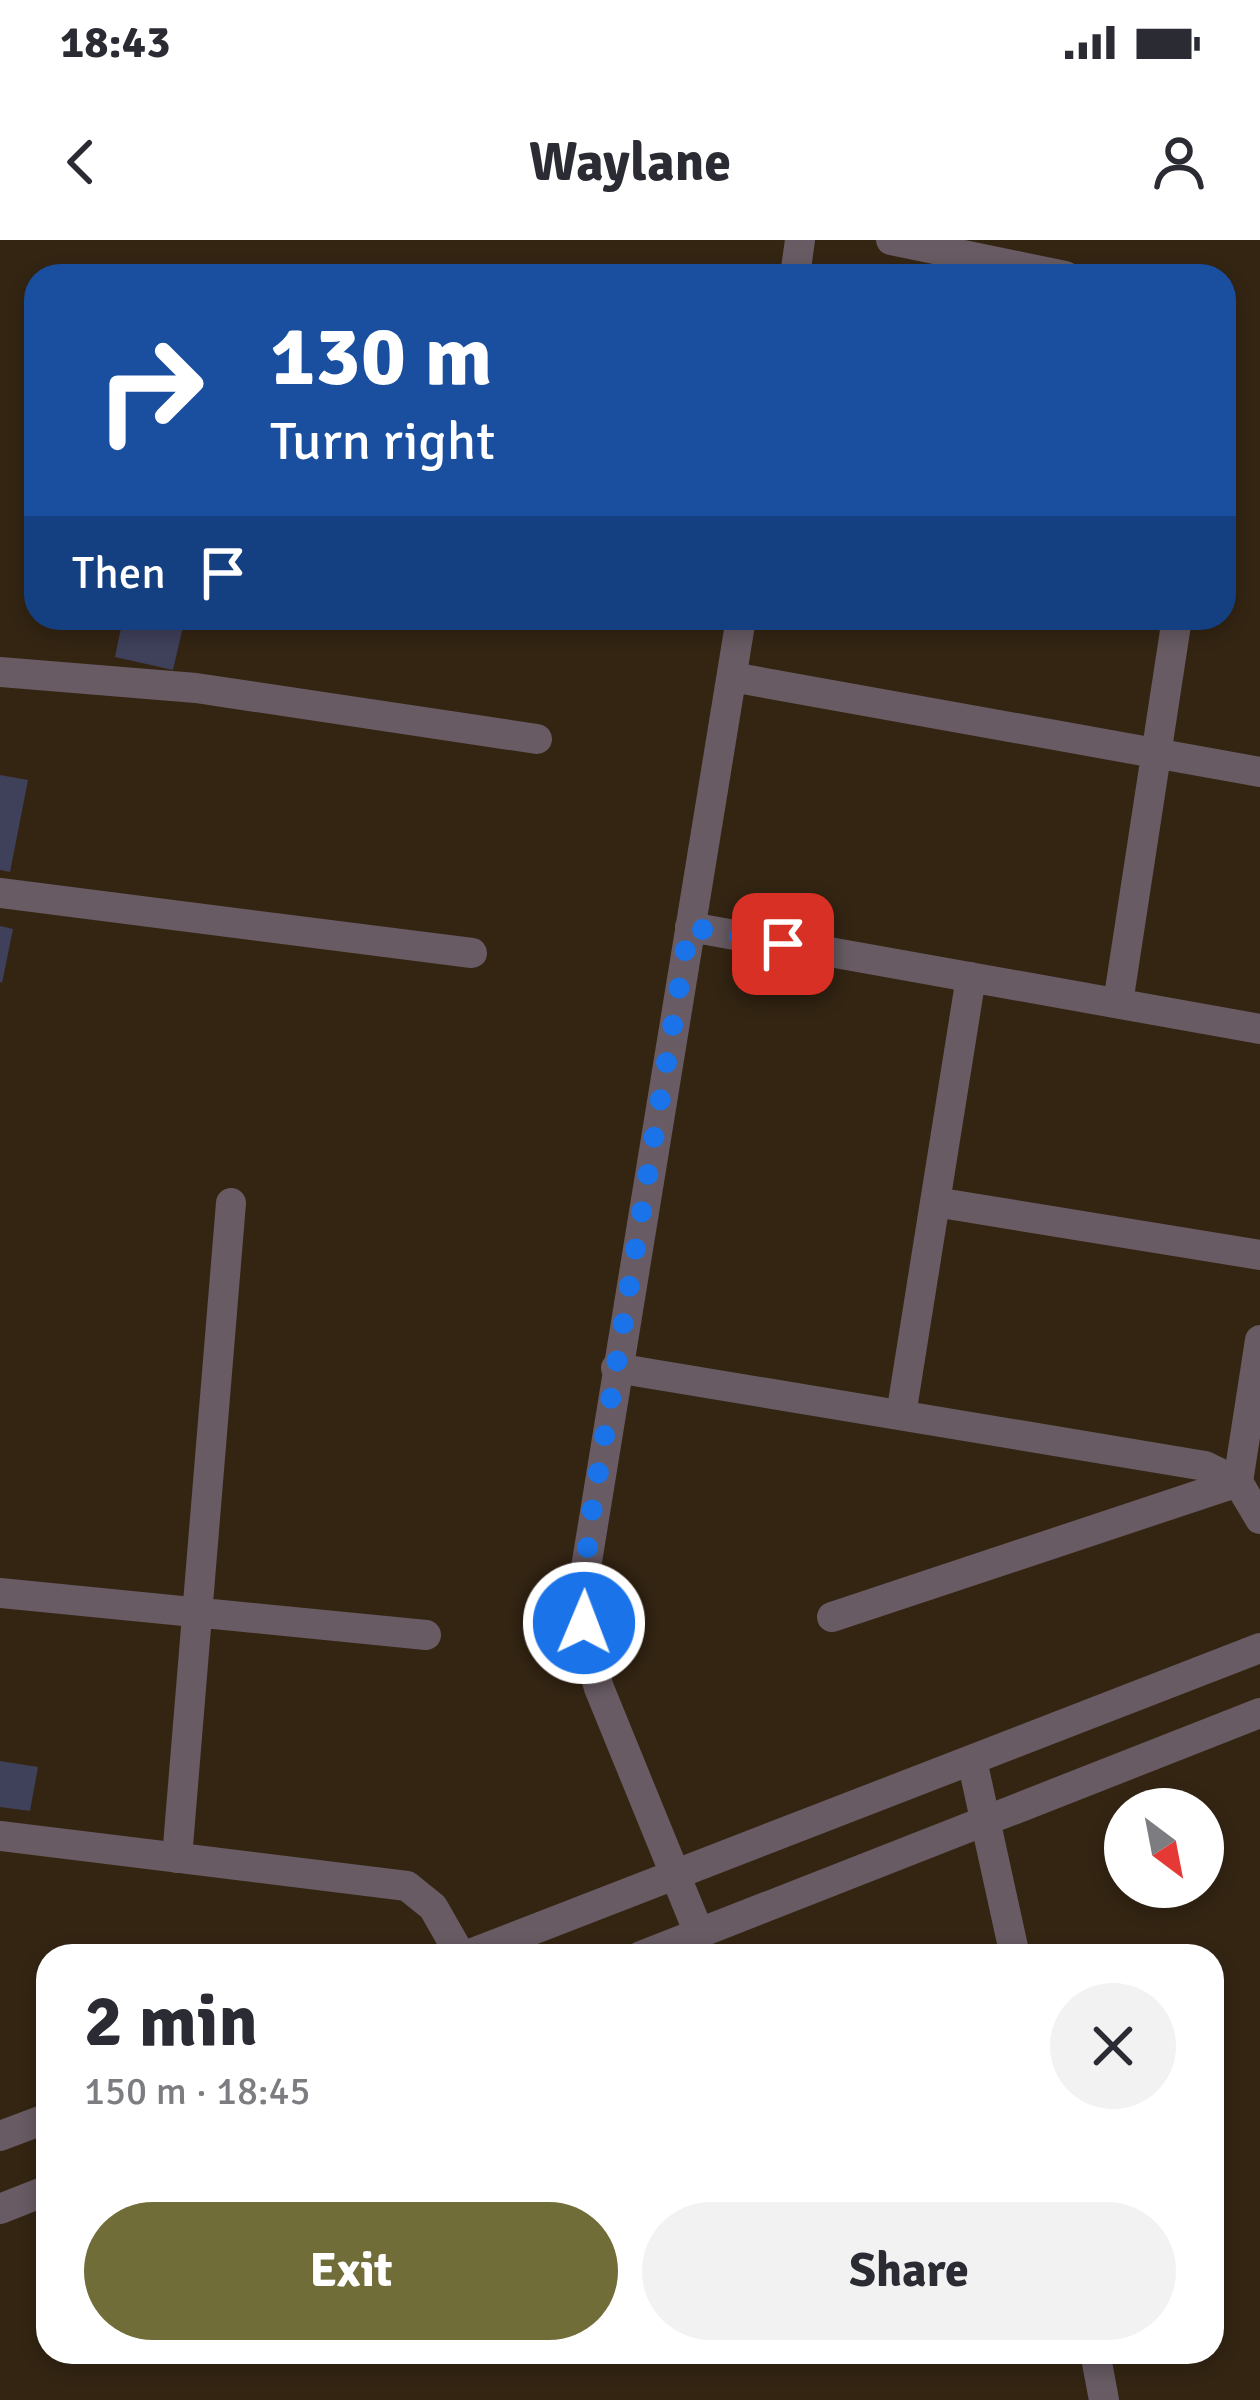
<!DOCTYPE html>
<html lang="en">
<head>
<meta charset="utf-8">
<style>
	:root { --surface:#fff; --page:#f2f2f3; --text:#2b2b33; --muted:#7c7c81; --accent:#706d38 }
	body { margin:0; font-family:Signika,sans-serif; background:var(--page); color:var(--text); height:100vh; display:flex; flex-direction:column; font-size:45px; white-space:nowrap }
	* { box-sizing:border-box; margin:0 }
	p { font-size:39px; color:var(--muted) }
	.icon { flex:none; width:66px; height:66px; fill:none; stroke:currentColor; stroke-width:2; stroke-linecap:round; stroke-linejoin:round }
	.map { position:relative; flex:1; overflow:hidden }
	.details { position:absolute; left:36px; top:1704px; width:1188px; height:420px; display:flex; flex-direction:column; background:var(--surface); border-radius:36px; box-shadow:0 6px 18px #0003 }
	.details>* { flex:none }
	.banner { position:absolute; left:24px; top:24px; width:1212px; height:366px; border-radius:36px; box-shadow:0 6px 18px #0003; background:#1a4fa0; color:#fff; overflow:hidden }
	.needle { width:78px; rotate:148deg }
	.controls { position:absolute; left:1104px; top:1548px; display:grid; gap:24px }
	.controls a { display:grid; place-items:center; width:120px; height:120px; border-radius:50%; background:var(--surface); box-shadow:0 6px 18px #0003; font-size:60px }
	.pin { position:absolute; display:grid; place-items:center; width:102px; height:102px; color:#fff; margin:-51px; border-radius:24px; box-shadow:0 6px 18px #0006 }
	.me { position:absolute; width:132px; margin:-66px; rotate:1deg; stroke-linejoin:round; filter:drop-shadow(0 0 9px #0008) }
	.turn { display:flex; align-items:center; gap:42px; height:252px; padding:0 48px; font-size:54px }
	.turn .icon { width:156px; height:156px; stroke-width:2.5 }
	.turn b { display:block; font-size:84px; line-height:102px }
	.then { display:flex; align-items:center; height:114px; padding:0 48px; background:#0003; gap:24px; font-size:45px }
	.round { display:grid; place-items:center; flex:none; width:126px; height:126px; border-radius:63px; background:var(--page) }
	.overview { display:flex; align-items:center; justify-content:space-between; height:204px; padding:0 48px }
	h1 { font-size:72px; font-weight:700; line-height:90px }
	.button { display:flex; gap:24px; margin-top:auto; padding:24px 48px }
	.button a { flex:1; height:138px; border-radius:72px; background:var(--accent); color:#fff; font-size:48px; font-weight:700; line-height:138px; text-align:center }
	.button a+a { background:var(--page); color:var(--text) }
	.status { display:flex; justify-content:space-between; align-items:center; height:84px; padding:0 60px; background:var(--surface); direction:ltr }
	.status svg { height:33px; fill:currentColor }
	header { display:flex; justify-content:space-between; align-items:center; height:156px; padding:0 48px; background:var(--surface); font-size:54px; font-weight:700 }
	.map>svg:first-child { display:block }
</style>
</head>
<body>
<div class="status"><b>18:43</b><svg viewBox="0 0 49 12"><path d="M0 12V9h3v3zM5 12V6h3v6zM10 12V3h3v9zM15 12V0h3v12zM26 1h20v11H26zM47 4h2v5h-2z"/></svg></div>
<header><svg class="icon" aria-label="back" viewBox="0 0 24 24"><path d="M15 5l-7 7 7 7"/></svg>Waylane<svg class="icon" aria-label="person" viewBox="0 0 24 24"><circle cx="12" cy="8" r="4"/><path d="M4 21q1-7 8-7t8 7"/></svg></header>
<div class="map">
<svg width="1260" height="2160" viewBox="0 0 1260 2160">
	<rect width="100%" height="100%" fill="#342513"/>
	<path fill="#3f405a" d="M 123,378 L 185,378 L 173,430 L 115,417 Z
		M 0,535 L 28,540 L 10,632 L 0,630 Z
		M 0,686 L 13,689 L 2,743 L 0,742 Z
		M 0,1521 L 38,1527 L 30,1571 L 0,1567 Z"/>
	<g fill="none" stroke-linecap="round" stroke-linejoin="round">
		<path stroke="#685b63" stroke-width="30" d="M 891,0 L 1065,36
			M 795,36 L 800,0
			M 0,432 L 196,448 L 537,499
			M 732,437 L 1260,532
			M 0,653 L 472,713
			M 690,687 L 1260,789
			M 1118,763 L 1177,378
			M 935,962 L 1260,1015
			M 616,1128 L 1205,1226 L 1238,1242 L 1260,1279
			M 901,1175 L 971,737
			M 0,1353 L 426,1395
			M 832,1377 L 1238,1242 L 1260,1100
			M 972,1520 L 1015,1716
			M 0,1596 L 407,1646 L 433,1667 L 461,1716
			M 177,1618 L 231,963
			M 699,1693 L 599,1448 L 589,1414 L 583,1346 L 741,378
			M 465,1716 L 1260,1408
			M 641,1716 L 1260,1473
			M 0,1896 L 48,1878
			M 0,1969 L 48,1950
			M 1095,2112 L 1104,2160"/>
	</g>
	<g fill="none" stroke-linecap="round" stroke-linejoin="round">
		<path stroke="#1a73e8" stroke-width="21" stroke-dasharray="0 37.8" d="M 584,1383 L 588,1295 L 689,687 L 783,704"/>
	</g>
</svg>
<div class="controls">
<a><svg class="needle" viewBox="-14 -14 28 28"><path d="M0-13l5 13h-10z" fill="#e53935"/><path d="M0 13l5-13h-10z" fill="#7c7c81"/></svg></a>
</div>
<div class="pin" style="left:783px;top:704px;background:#d93025"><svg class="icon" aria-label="arrive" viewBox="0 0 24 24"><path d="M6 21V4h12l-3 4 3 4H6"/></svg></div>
<svg class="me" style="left:584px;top:1383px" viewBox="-20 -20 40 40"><circle r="17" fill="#1a73e8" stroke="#fff" stroke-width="3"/><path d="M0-11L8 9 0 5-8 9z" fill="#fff"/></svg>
<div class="banner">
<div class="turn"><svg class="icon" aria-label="right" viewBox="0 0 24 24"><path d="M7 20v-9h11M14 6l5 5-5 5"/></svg><div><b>130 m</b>Turn right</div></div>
<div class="then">Then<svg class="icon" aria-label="arrive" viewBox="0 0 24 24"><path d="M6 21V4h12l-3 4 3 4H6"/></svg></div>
</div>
<section class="details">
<div class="overview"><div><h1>2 min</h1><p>150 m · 18:45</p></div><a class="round"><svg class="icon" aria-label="close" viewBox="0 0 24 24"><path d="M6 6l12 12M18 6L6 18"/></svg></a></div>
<div class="button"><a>Exit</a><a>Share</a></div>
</section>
</div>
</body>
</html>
